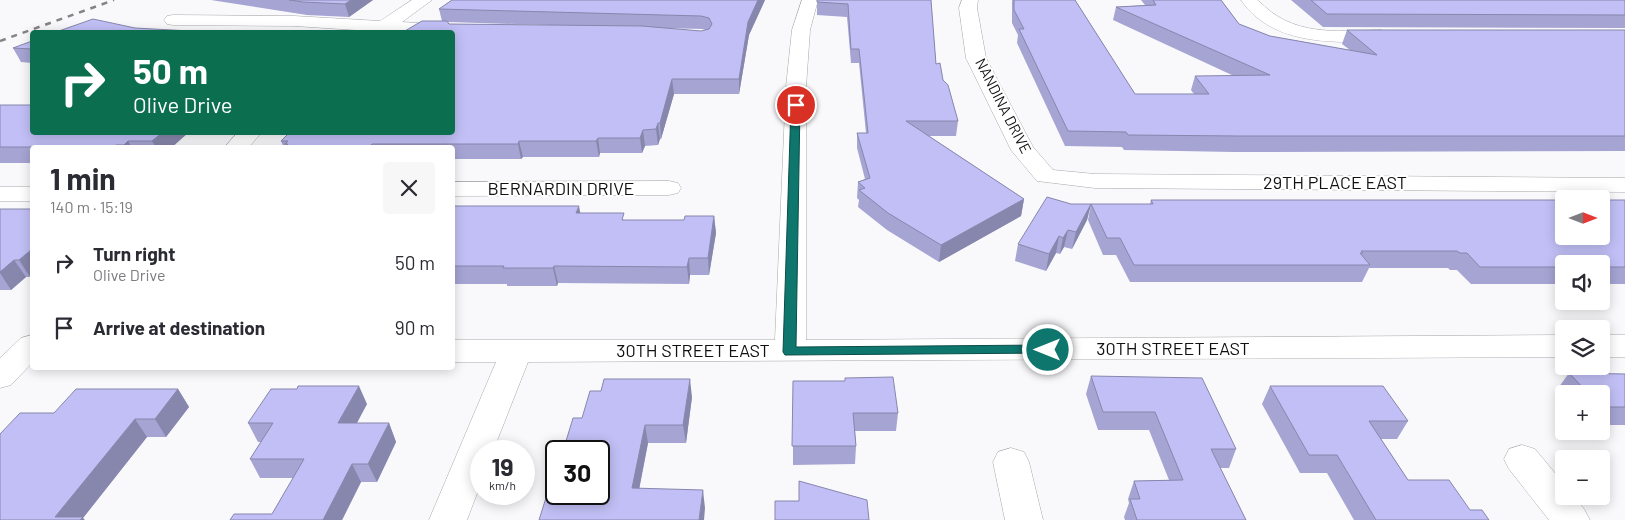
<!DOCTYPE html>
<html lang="en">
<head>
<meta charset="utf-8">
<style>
	:root { --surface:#fff; --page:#f7f7f7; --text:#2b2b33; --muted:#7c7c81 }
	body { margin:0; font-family:Barlow,sans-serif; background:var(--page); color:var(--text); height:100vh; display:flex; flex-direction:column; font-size:19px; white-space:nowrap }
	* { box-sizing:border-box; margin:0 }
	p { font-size:16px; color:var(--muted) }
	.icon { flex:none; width:28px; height:28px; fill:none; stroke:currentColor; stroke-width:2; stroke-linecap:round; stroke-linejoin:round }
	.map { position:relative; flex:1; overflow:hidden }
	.side { position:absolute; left:30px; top:145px; width:425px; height:225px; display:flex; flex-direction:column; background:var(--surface); border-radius:5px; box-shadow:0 2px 12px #0003 }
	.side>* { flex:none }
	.guide { position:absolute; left:30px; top:30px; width:425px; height:105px; border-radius:5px; box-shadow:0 2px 12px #0003; background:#0b6e4f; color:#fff; overflow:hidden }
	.needle { width:32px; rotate:90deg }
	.fabs { position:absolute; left:1555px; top:190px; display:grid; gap:10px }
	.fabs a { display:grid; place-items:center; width:55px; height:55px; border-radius:5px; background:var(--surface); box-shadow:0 2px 12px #0003; font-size:25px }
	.speed { position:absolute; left:470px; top:440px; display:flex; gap:10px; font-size:25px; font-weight:700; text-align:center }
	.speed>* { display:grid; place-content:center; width:65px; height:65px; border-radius:50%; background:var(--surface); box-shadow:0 2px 12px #0003; line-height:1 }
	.speed small { font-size:12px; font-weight:400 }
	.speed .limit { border:2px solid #111; border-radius:8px; background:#fff; color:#111 }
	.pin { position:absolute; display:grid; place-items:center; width:42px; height:42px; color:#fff; margin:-21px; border:2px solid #fff; border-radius:50%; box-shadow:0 1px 5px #0007 }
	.me { position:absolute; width:55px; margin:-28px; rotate:270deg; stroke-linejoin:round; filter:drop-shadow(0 0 4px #0008) }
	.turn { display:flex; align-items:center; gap:18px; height:105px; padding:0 20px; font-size:22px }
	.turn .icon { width:65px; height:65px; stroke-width:2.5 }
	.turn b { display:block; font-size:35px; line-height:42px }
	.round { display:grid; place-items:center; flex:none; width:52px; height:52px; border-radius:5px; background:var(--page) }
	.head { display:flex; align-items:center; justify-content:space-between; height:85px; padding:0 20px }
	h1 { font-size:30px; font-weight:700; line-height:38px }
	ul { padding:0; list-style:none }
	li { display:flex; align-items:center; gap:15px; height:65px; padding:0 20px }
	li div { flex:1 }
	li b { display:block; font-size:19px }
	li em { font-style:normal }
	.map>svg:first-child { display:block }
</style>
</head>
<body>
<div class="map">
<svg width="1625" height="520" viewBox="0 0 1625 520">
	<rect width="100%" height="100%" fill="#f9f9fc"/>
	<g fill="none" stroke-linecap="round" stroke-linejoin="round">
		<defs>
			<path id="minor" d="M 412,0 L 432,0 L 402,22 L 448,25 L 454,26 L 457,30 L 454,34 L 372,32 L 371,31 L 294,26 L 173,25 L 167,24 L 164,20 L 167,16 L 173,15 L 294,16 L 380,21 Z
				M 802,0 L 818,0 L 810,30 L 806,87 L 806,340 L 1564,335 L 1564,357 L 528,362 L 493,451 L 481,451 L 481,483 L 467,520 L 429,520 L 496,362 L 452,362 L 452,340 L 775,340 L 786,87 L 792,30 Z
				M 962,0 L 978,0 L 977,8 L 986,58 L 1033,147 L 1053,170 L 1095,174 L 1625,178 L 1625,192 L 1095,188 L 1037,181 L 1011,150 L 966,58 L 959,8 Z
				M 1241,0 L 1258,0 C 1292,37 1335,31 1381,30 L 1387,32 L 1390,36 L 1387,40 C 1376,43 1364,42 1352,42 C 1311,42 1266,37 1241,0 Z
				M 238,132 L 262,132 L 248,148 L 224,148 Z
				M 669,181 L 678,183 L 681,188 L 678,193 L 669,195 L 452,196 L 452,182 Z
				M 0,187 L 32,187 L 32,201 L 0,201 Z
				M 32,335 L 32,363 L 11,385 L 0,388 L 0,358 L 21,338 Z
				M 1601,335 L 1625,335 L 1625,357 L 1601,357 Z
				M 1522,445 L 1535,449 L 1564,484 L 1564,496 L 1574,496 L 1584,509 L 1590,520 L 1549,520 L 1509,469 L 1504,459 L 1509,449 Z
				M 1011,448 L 1024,452 L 1029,462 L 1043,520 L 1005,520 L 993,462 L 998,452 Z"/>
		</defs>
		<use href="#minor" stroke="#a8a8ab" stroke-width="1"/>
		<use href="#minor" fill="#fff" fill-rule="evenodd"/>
		<path stroke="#848486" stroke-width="2.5" stroke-dasharray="6 6" stroke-linecap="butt" d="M 0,41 L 114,0"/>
	</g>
	<path fill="#a6a4d3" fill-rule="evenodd" d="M 211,0 L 373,0 L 349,17 L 307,15 Z
		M 452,0 L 765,0 L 749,35 L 739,94 L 674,94 L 661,139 L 660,139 L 658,145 L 645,146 L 642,153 L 600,153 L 599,157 L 523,157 L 521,159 L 452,159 L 452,148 L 284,148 L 281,141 L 442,21 L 439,9 ZM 448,22 L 580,26 L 449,24 ZM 661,28 L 702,29 L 706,30 L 701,31 Z
		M 931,0 L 936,64 L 943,80 L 958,121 L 956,136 L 929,136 L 1024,199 L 1021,216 L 939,262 L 887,230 L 858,207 L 859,200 L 857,198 L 858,182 L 865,179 L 857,148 L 857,133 L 866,133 L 859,63 L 851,63 L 847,17 L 817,15 L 817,2 Z
		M 1012,0 L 1075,0 L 1135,94 L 1194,94 L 1191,90 L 1195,76 L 1234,76 L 1113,20 L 1116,7 L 1145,5 L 1141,0 L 1221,0 L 1239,24 L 1270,36 L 1350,50 L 1342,44 L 1347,30 L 1625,30 L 1625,151 L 1234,152 L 1124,150 L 1122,147 L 1065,146 L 1017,43 L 1018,35 L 1012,23 Z
		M 1291,0 L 1625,0 L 1625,28 L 1323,27 Z
		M 32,41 L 32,63 L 21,62 L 13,48 Z
		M 0,105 L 189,132 L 171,148 L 32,148 L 32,163 L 0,163 Z
		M 1151,200 L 1625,200 L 1625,284 L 1601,284 L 1601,264 L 1564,264 L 1564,284 L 1471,284 L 1457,270 L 1450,270 L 1448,268 L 1369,268 L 1362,282 L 1130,282 L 1116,255 L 1103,255 L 1088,220 L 1091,204 L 1150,204 Z
		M 1071,204 L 1091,204 L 1087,220 L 1072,249 L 1064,247 L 1060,254 L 1056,253 L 1046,271 L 1015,261 L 1018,244 Z
		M 452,206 L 581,213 L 625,220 L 684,220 L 714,216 L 716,233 L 709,275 L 690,275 L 689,284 L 558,283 L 557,286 L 507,286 L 507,284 L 452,284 Z
		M 0,209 L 30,277 L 26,277 L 11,290 L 0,290 Z
		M 1569,373 L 1625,374 L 1625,425 L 1601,425 L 1601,394 L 1564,394 L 1564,399 L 1556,391 Z
		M 1091,376 L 1236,449 L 1229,468 L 1220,468 L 1246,520 L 1125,520 L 1124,517 L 1129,503 L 1128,499 L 1134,481 L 1169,480 L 1149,430 L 1098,430 L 1086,394 Z
		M 793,381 L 898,413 L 896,431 L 855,431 L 856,446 L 855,464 L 793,465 Z
		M 1270,386 L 1408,421 L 1397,439 L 1381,439 L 1408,480 L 1489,520 L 1354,520 L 1327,473 L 1300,473 L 1262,404 Z
		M 178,389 L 189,407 L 166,437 L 147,437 L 83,518 L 0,520 L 54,413 Z
		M 692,397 L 686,443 L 648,443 L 639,488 L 705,508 L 554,485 L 582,418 Z
		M 367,404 L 356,423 L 389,423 L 396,442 L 377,482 L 361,482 L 342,520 L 230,520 L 272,514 L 293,478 L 260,478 L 250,459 L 261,442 L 258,442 L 248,423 Z"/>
	<path fill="#8786ac" d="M 351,0 L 373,0 L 349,17 L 345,4 Z
		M 758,0 L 765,0 L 749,35 L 739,94 L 739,79 L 748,22 Z
		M 672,79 L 674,94 L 661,139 L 660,123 Z
		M 658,123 L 660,139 L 658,145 L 656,129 Z
		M 643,130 L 645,146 L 642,153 L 640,138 Z
		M 163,132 L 189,132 L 171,148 L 156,148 L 152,141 Z
		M 598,138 L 600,153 L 599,157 L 596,141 Z
		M 128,141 L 132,148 L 125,148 L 124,145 Z
		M 519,141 L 523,157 L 521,159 L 518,144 Z
		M 1024,199 L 1021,216 L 939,262 L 941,245 Z
		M 1091,204 L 1087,220 L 1072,249 L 1076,232 Z
		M 579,206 L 582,222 L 576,213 Z
		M 714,216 L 716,233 L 709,275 L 708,258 Z
		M 1068,230 L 1064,247 L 1060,254 L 1063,238 Z
		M 1059,236 L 1056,253 L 1046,271 L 1049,254 Z
		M 32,249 L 32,275 L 30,277 L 19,260 Z
		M 689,258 L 690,275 L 689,284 L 687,267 Z
		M 14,260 L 26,277 L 11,290 L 0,273 L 0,272 Z
		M 554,266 L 558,283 L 557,286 L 553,268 Z
		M 690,379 L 692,397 L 686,443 L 683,425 Z
		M 359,386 L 367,404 L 347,442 L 338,423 Z
		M 178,389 L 189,407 L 166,437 L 155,419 Z
		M 135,419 L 147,437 L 83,518 L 85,520 L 57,520 L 55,517 Z
		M 389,423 L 396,442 L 377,482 L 368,464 Z
		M 645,425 L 648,443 L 636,506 L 632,488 Z
		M 352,464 L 361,482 L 342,520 L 323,520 Z
		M 703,490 L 705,508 L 704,520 L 699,520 Z"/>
	<path fill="#c1bff5" stroke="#8786ac" d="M 289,0 L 351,0 L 345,4 L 303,2 Z
		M 452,0 L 758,0 L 748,22 L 739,79 L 672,79 L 660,123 L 658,123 L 656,129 L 643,130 L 640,138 L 598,138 L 596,141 L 519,141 L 518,144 L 372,144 L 369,148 L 285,148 L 288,144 L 285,144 L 288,141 L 281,141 L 290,132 L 452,132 L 452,32 L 403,32 L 422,21 L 447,21 L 449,24 L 642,26 L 701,31 L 709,29 L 712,24 L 709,18 L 701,16 L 439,9 Z
		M 817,0 L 931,0 L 936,64 L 940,63 L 943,80 L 948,85 L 958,121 L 906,121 L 1024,199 L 941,245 L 888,213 L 859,190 L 865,188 L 858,182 L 870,178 L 857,133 L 868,133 L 859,49 L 851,49 L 848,4 L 817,2 Z
		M 1014,0 L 1075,0 L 1135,94 L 1209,94 L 1195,76 L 1270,75 L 1116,7 L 1156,5 L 1153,0 L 1221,0 L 1239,24 L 1270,36 L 1377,55 L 1347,30 L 1625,30 L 1625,136 L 1239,136 L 1128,135 L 1126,132 L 1068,131 L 1019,29 L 1024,29 L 1014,10 Z
		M 1311,0 L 1625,0 L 1625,15 L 1327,14 Z
		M 93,19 L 135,28 L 209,32 L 56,32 Z
		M 32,41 L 32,49 L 13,48 Z
		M 0,105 L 32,105 L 32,132 L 163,132 L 152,141 L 128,141 L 124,145 L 116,145 L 113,147 L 0,147 Z
		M 1047,197 L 1071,204 L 1091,204 L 1076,232 L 1068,230 L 1063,238 L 1059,236 L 1049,254 L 1018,244 Z
		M 1151,200 L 1564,200 L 1564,236 L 1601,236 L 1601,200 L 1625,200 L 1625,267 L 1601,267 L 1601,264 L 1564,264 L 1564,267 L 1480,267 L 1467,253 L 1460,253 L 1457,251 L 1361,251 L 1363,253 L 1360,253 L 1370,265 L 1134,265 L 1120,238 L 1107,238 L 1091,204 L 1153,204 Z
		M 452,206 L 579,206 L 576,213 L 624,213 L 622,220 L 684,220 L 685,216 L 714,216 L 708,258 L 689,258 L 687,267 L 554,266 L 553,268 L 503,268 L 504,266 L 452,266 Z
		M 0,209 L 32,209 L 32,249 L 19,260 L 14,260 L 0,272 Z
		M 1569,373 L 1625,374 L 1625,407 L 1602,407 L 1601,406 L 1601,394 L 1589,394 Z
		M 1091,376 L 1202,378 L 1236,449 L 1211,449 L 1246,520 L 1137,520 L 1130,499 L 1140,499 L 1134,481 L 1183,480 L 1155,412 L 1103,412 Z
		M 893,377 L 898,413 L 853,413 L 856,446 L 792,446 L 793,381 L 845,381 L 845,378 Z
		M 604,379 L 690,379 L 683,425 L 645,425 L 632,488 L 703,490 L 699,520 L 539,520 L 550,485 L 554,485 L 556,475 L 556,494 L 599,494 L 599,451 L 563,451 L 573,418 L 582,418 L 590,391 L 601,391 Z
		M 298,386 L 359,386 L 338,423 L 389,423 L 368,464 L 352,464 L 323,520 L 230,520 L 234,514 L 272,514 L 304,459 L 250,459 L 273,423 L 248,423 L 271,389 L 297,389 Z
		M 1270,386 L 1383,386 L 1408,421 L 1369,421 L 1408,480 L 1449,480 L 1470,510 L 1482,510 L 1489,520 L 1376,520 L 1337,455 L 1309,455 Z
		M 76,389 L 178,389 L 155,419 L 135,419 L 55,517 L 83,517 L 80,520 L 0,520 L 0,434 L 20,413 L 54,413 Z
		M 799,481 L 867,500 L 869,520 L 775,520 L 775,501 L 799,501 Z"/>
	<path fill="#0f766e" stroke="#0a4d48" d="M 796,102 L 800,105 L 796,347 L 1048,345 L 1052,347 L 1054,350 L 1052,353 L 785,355 L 783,352 L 791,105 Z"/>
	<g text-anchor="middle" stroke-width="4" stroke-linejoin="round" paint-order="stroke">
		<g font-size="15" fill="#111112" stroke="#fff">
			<text transform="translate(1003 106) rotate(63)" y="5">NANDINA DRIVE</text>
		</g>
		<g font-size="18" fill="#111112" stroke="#fff">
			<text x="1335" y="189">29TH PLACE EAST</text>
			<text x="561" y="195">BERNARDIN DRIVE</text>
			<text x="1173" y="355">30TH STREET EAST</text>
			<text x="693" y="357">30TH STREET EAST</text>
		</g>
	</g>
</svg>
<div class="fabs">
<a><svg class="needle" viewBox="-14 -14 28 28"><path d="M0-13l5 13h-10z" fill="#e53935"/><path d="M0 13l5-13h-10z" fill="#7c7c81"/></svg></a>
<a><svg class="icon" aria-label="sound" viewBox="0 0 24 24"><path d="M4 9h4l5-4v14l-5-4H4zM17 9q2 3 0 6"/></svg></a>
<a><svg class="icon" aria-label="layers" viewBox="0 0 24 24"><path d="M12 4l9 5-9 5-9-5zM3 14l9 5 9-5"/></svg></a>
<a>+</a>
<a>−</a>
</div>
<div class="speed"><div>19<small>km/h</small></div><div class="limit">30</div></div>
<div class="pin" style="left:796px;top:105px;background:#d93025"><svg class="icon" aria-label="arrive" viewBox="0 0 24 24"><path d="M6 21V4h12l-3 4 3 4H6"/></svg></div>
<svg class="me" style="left:1048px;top:350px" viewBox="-20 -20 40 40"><circle r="17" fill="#0f766e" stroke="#fff" stroke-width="3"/><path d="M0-11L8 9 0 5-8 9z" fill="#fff"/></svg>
<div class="guide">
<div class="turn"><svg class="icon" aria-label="right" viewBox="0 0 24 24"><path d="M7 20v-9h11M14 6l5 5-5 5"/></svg><div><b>50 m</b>Olive Drive</div></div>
</div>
<section class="side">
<div class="head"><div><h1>1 min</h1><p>140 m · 15:19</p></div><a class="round"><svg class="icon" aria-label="close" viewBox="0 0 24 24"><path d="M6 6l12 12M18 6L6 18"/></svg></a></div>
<ul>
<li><svg class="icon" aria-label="right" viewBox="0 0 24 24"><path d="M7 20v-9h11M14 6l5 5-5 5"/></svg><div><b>Turn right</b><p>Olive Drive</p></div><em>50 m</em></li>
<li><svg class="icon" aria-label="arrive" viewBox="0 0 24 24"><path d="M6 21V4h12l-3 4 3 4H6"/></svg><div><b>Arrive at destination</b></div><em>90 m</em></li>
</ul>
</section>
</div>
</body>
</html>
